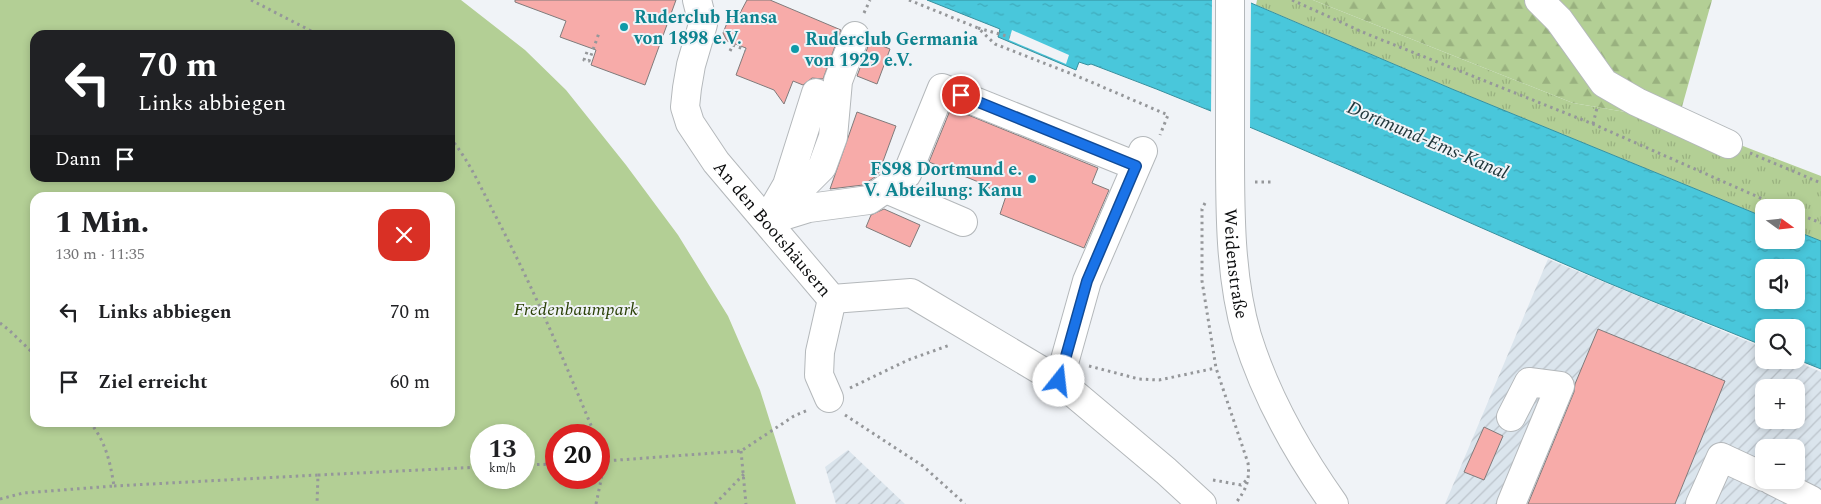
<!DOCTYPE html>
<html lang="de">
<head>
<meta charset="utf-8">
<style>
	:root { --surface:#fff; --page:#f6f6f6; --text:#202124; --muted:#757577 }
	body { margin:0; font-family:Spectral,serif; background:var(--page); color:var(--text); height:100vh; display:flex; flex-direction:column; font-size:19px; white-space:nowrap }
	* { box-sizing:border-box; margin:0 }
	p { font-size:16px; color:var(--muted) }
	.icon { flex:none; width:28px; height:28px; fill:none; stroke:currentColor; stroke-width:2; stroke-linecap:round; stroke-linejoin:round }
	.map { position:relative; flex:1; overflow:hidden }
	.details { position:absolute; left:30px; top:192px; width:425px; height:235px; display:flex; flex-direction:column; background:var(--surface); border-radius:15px; box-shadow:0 2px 8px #0003 }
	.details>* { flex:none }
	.banner { position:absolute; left:30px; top:30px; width:425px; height:152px; border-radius:15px; box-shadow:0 2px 8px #0003; background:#202124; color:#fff; overflow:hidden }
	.needle { width:32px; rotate:105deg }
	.tools { position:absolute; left:1755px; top:199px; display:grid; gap:10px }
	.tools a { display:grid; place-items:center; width:50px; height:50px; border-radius:10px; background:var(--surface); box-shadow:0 2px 8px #0003; font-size:25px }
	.speed { position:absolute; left:470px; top:424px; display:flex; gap:10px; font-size:25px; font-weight:700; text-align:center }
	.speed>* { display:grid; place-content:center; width:65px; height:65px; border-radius:50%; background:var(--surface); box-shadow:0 2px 8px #0003; line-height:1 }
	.speed small { font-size:12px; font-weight:400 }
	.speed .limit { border:8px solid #d22; background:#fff; color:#111 }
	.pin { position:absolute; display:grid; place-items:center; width:42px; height:42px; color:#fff; margin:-21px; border:2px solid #fff; border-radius:50%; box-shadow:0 1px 5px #0007 }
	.me { position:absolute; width:55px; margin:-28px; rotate:16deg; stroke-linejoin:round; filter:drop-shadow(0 0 4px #0008) }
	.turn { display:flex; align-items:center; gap:18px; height:105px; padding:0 25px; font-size:22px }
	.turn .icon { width:65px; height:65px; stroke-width:2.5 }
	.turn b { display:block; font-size:35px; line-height:42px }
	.then { display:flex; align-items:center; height:48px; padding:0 25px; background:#0003; gap:10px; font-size:19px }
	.round { display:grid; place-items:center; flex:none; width:52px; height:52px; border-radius:15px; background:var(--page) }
	.headline { display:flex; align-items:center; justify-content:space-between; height:85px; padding:0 25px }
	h1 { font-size:30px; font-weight:800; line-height:38px }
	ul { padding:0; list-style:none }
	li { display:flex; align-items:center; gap:15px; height:70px; padding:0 25px }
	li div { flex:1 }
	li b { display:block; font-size:19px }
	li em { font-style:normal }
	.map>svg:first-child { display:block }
</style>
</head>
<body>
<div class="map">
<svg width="1821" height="504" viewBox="0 0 1821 504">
	<defs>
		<pattern id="industrial-furrows" width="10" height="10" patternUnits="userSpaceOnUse" patternTransform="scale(1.25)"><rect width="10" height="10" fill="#dbe5ed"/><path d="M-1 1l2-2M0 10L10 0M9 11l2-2" fill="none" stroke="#bbc3ca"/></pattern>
		<pattern id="grass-tufts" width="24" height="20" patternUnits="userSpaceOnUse" patternTransform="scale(1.25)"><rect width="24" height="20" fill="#b3cf95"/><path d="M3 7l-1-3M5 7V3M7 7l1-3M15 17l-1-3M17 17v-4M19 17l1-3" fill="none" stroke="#99b17f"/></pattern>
		<pattern id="forest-firs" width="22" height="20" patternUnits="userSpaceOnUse" patternTransform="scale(1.25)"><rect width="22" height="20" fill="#b3cf95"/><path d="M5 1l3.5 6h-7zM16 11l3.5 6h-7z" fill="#99b17f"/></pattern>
		<pattern id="water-ripples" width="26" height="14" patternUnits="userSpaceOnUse" patternTransform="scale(1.25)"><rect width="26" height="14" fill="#49c7db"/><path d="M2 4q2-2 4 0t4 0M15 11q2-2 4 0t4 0" fill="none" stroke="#3faabb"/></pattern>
	</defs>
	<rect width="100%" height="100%" fill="#f0f3f7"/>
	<path fill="url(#industrial-furrows)" fill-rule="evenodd" d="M 1548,259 L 1764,348 L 1764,360 L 1793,360 L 1821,372 L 1821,504 L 1445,504 ZM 1764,388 L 1796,388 L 1796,420 L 1764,420 ZM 1764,448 L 1796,448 L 1796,480 L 1764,480 Z
		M 848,450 L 905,504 L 836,504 L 825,467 Z"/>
	<path fill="url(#grass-tufts)" d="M 1257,0 L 1313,0 L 1573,103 L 1678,121 L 1821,176 L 1821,241 L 1796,231 L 1796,208 L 1764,208 L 1764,217 L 1452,89 L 1256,5 Z"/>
	<path fill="url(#forest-firs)" d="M 1313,0 L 1712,0 L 1678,121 L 1573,103 Z"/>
	<path fill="#b3cf95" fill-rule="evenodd" d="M 0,0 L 461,0 L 525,50 L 566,90 L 626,165 L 678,235 L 728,316 L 760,390 L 796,504 L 0,504 ZM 35,35 L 450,35 L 450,178 L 35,178 ZM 35,198 L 450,198 L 450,422 L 35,422 ZM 481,435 L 524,435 L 524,478 L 481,478 ZM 556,435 L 599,435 L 599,478 L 556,478 Z"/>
	<path fill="url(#water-ripples)" stroke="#37909e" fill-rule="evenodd" d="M 927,0 L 1244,0 L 1452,89 L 1764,217 L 1764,240 L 1796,240 L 1796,231 L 1821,241 L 1821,369 L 1796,359 L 1796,328 L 1764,328 L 1764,346 C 1711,324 1658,304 1606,282 C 1435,209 1266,129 1091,64 L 1088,65 L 1079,62 L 1076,70 L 998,37 L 1000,29 ZM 1764,268 L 1796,268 L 1796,300 L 1764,300 Z"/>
	<path fill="#f0f3f7" d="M 1212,0 L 1251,0 L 1250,129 L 1211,113 Z
		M 1012,30 L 1069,55 L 1066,64 L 1009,40 Z"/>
	<path fill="#f7aba9" stroke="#807b7b" d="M 515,0 L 676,0 L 645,85 L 591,65 L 596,50 L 560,37 L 566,21 L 515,2 Z
		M 747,0 L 770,0 L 841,30 L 823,79 L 812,78 L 803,85 L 793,81 L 784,104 L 774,90 L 736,75 L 746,48 L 727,41 L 723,33 L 729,18 L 739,15 Z
		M 870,41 L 890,49 L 877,84 L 857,76 Z
		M 951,108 L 1098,168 L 1092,183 L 1109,190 L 1084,248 L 1000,214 L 1006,196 L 981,184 L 981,183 L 929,162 Z
		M 857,112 L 896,126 L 878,175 L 863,185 L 830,189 Z
		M 884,209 L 920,225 L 910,247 L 866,227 L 871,215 Z
		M 1598,329 L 1725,381 L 1675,504 L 1528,504 L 1574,392 L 1575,384 Z
		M 1484,427 L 1503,436 L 1484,480 L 1464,472 Z"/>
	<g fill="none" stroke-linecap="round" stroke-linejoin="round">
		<defs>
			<g id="minor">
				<path id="s1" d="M 697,0 L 703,24 L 691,65 L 687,88 L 685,107 L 690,123 L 716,162 L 832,299 L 911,293 L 1059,381 L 1166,471 L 1202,504"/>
				<path id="s2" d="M 1230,0 C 1230,51 1230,101 1230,152 C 1230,212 1230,278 1247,336 C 1266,397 1297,452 1334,504"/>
				<path d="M 1539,0 L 1559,20 L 1604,83 L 1637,102 L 1728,144"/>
				<path d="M 886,189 L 963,222"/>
				<path d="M 776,204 L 787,185 L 816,93"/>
				<path d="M 771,218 L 822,167 L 833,137 L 838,81 L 855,36"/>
				<path d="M 767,221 L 809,208 L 869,200 L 907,174 L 942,88 L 1136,166"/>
				<path d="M 1059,381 L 1087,281 L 1143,151"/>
				<path d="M 829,398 L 819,375 L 820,352 L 832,299"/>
				<path d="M 1511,417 L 1529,382 L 1560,386 L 1511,504"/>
				<path d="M 1771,480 L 1811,500 L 1809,504"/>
				<path d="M 1700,504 L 1721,457 L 1764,477"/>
			</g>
		</defs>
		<use href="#minor" stroke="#b4b8bb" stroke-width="30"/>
		<path stroke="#95979a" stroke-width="3" stroke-dasharray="2.5 4" stroke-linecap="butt" d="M 251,0 L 319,35
			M 909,0 L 978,28 L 995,44 L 1077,76 L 1168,115 L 1160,135
			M 1292,0 L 1367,34 L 1593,124 L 1783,208
			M 864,13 L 870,0
			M 978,28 L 1010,37
			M 730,51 L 733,45 L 746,50
			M 587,52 L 584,60 L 589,61 L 599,33
			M 1593,124 L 1597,108
			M 450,138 C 469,160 481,188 494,213 C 532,285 564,360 595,435
			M 1750,153 L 1821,183
			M 1255,182 L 1271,182
			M 1205,203 L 1202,209 L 1202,281 L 1216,368 L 1248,463 C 1250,481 1246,490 1235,504
			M 1796,213 L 1821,223
			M 0,323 L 9,330 L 35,355
			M 1089,366 L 1139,379 L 1159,380 L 1216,368
			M 850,388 L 908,360 L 950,345
			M 845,415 L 923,466 L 965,504
			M 599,445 L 605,461 L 741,451 L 794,416 L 808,410
			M 741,451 L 746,504
			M 524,465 L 556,464
			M 318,475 L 481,467
			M 1213,480 L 1241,485 L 1249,478
			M 114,486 L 318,475 L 317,504
			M 0,499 L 23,493 L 114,486 C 110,461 106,443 90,422
			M 596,504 L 605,461 L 599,462
			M 715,504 L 744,474"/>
		<use href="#minor" stroke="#fff" stroke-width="28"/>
	</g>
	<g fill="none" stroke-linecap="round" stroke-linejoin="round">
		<defs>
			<path id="route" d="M 961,95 L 1136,166 L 1087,281 L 1059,381"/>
		</defs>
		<use href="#route" stroke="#114b97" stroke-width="12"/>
		<use href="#route" stroke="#1a73e8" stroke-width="9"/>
	</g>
	<g fill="#0f9aa8" stroke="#f0f3f7" stroke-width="2">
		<circle cx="624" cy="27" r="5"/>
		<circle cx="795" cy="49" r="5"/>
		<circle cx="1032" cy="179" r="5"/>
	</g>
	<g text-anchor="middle" stroke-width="4" stroke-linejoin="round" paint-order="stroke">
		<g font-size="18" font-weight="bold" fill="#0d838f" stroke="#f0f3f7" text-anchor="start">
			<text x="634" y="23">Ruderclub Hansa<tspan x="634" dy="21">von 1898 e.V.</tspan></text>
			<text x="805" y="45">Ruderclub Germania<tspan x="805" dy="21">von 1929 e.V.</tspan></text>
			<text x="1022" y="175" text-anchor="end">FS98 Dortmund e.<tspan x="1022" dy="21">V. Abteilung: Kanu</tspan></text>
		</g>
		<g font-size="18" fill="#0d0e0f" stroke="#f0f3f7">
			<text dy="6" stroke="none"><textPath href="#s1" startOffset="261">An den Bootshäusern</textPath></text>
			<text dy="6" stroke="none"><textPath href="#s2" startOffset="264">Weidenstraße</textPath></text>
		</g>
		<g font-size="18" font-style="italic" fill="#2c4208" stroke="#f0f3f7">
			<text x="576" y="315">Fredenbaumpark</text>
		</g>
		<g font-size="19" font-style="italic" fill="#20363a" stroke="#f0f3f7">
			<text transform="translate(1428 139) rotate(23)" y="7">Dortmund-Ems-Kanal</text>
		</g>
	</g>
</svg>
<div class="tools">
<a><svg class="needle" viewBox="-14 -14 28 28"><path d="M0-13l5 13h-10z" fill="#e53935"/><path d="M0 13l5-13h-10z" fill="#757577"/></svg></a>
<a><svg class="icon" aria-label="sound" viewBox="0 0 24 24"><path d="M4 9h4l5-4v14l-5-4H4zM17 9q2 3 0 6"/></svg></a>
<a><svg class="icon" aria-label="search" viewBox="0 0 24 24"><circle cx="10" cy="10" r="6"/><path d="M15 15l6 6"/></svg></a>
<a>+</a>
<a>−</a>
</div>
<div class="speed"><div>13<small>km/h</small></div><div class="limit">20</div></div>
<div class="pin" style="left:961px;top:95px;background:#d93025"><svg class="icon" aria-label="arrive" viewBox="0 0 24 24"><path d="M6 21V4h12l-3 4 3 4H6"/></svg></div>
<svg class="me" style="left:1059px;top:381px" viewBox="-20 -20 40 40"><circle r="19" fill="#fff"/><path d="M0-13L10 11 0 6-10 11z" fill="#1a73e8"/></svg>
<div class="banner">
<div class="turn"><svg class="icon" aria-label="left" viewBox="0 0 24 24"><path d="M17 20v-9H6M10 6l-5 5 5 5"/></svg><div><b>70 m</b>Links abbiegen</div></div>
<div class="then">Dann<svg class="icon" aria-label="arrive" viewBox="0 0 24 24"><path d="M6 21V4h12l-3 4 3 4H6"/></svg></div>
</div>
<section class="details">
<div class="headline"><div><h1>1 Min.</h1><p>130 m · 11:35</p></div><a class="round" style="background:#d93025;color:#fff"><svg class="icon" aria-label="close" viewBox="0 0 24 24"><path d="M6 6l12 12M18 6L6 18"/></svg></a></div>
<ul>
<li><svg class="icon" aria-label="left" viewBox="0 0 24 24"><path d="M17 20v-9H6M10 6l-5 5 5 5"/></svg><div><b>Links abbiegen</b></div><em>70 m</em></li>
<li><svg class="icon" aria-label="arrive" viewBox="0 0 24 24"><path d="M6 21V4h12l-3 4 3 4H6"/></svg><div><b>Ziel erreicht</b></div><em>60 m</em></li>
</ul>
</section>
</div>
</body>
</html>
